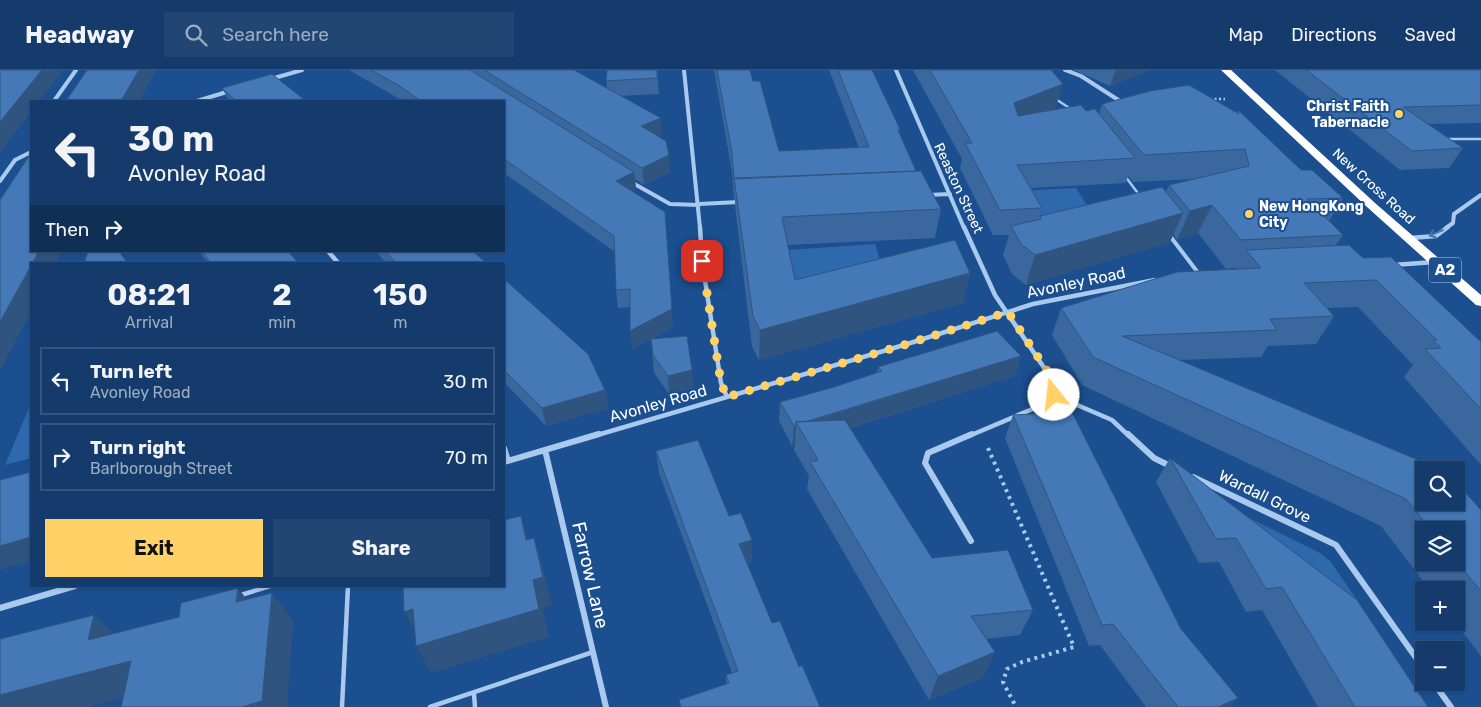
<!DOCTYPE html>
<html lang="en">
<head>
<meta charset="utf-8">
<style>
	:root { --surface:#143b6b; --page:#214673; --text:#f1f3f6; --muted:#9dadc1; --line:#33557e; --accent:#ffd166 }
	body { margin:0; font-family:Rubik,sans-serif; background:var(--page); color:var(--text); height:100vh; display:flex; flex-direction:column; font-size:19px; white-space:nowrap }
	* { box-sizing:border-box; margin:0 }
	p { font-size:16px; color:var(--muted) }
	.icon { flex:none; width:28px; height:28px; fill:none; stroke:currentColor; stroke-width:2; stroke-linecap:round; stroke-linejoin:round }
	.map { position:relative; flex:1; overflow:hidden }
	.details { position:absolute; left:30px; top:192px; width:475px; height:325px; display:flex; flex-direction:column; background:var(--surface); border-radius:0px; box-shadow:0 1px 4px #0004,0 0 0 1px var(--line) }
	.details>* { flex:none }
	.guide { position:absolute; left:30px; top:30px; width:475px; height:152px; border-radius:0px; box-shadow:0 1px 4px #0004,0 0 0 1px var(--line); background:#143b6b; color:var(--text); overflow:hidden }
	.tools { position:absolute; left:1415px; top:391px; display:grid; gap:10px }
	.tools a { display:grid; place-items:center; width:50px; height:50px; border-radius:0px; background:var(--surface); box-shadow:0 1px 4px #0004,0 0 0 1px var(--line); font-size:25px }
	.pin { position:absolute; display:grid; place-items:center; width:42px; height:42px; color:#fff; margin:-21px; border-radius:10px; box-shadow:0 2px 8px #0006 }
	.me { position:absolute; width:55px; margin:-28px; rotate:344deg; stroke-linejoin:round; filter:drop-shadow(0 0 4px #0008) }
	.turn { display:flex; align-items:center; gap:18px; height:105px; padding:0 15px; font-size:22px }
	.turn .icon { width:65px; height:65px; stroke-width:2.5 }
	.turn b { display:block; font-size:35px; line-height:42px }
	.then { display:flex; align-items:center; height:48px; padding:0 15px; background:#0003; gap:10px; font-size:19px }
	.eta { display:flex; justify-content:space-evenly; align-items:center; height:85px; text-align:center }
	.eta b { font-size:30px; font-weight:700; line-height:35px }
	.button { display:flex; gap:10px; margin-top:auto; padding:10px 15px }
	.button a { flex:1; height:58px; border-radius:0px; background:var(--accent); color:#111; font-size:20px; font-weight:700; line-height:58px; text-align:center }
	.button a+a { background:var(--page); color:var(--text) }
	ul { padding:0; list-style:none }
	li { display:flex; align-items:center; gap:15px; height:68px; margin:0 10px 8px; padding:0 5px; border:2px solid var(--line); border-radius:0px }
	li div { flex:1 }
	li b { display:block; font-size:19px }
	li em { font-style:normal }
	header { display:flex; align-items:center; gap:30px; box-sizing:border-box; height:70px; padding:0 25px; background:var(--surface); border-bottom:1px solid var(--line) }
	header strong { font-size:24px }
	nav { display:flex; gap:28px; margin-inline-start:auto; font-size:18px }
	.search { width:350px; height:45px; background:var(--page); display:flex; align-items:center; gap:12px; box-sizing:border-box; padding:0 18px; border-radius:0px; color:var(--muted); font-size:19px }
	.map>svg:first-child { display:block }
</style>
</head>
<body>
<header>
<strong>Headway</strong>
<div class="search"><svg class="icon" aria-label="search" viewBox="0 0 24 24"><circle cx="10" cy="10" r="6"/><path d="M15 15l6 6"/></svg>Search here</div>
<nav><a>Map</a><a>Directions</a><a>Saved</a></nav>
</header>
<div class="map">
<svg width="1481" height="637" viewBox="0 0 1481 637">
	<rect width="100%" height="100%" fill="#1b4f8f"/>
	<path fill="#2e69ad" d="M 1076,118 L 1099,154 L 1043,170 L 1015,121 Z
		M 875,174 L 886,210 L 798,236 L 787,180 Z
		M 31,333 L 31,388 L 5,395 Z
		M 1247,447 L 1320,483 L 1331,492 L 1359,533 Z"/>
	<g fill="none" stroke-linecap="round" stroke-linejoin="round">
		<path stroke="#a9c9ee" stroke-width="2.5" stroke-dasharray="2 2.5" stroke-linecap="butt" d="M 1210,29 L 1225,29"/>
		<path stroke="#a9c9ee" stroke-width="4" stroke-dasharray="3 4.5" stroke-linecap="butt" d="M 988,378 L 1074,577 L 1022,592 L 1007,599 L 1003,612 L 1016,637"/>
		<path stroke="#a9c9ee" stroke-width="2.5" d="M 1054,28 L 1071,39
			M 1446,69 L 1481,69
			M 1125,106 L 1140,126"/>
		<path stroke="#a9c9ee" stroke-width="4" d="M 1170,166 L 1199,204"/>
		<path stroke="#a9c9ee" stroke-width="4.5" d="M 238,526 L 270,516
			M 474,624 L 475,637
			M 342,637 L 348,516
			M 430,637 L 593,582"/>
		<path stroke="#a9c9ee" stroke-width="4" d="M 684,0 L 700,158
			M 896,0 L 964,158
			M 1065,0 L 1081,6 L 1123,33
			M 271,9 L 302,0
			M 54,31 L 76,0
			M 197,31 L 230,21
			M 31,70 L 31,76
			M 0,111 L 15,90 L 31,82
			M 631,112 L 670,134 L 699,135
			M 928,125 L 950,124
			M 699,134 L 739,132
			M 1446,158 L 1453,153 L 1454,144 L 1481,125"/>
		<path stroke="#a9c9ee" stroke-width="4.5" d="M 700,157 L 702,191 L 721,313 L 727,327
			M 964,157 L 995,225 L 1053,311 L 1054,325
			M 1410,168 L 1436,166 L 1448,157
			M 328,181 L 339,194
			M 1393,195 L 1435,192
			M 1054,325 L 1112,350 L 1129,366
			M 594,366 L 904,275 L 1033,234 L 1155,210
			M 969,366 L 1042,335 L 1054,325"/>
		<path stroke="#a9c9ee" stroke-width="6" d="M 1128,364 L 1154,388 L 1172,397
			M 504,378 L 508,391
			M 545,380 L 606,637
			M 504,392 L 599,364
			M 1193,407 L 1336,475 L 1424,599
			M 971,471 L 925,393 L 928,383 L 972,364
			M 0,538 L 75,516
			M 1433,612 L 1451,637"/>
		<path fill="#fff" fill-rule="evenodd" d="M 1221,0 L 1231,0 L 1375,133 L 1481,225 L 1481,236 L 1476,235 L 1367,137 Z"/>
	</g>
	<path fill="#3a679d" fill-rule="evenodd" d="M 349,0 L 574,0 L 607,18 L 606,11 L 657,0 L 659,24 L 620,26 L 662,64 L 658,66 L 670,102 L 644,115 L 635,109 L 636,119 L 632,121 L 673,257 L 651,269 L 692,300 L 693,318 L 669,324 L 654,303 L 651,269 L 632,279 L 630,237 L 618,238 L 616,220 L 615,182 L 504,103 L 504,31 L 403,31 Z
		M 714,0 L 750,0 L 753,11 L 779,81 L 859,78 L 829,0 L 872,0 L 900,59 L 899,63 L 916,101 L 941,139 L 935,168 L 788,175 L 795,210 L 970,203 L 963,233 L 759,290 L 752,276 L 735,136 L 735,129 L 734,129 L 732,102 Z
		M 913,0 L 1051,0 L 1056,37 L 1048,41 L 1086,41 L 1099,44 L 1102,34 L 1237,42 L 1238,40 L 1301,100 L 1343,128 L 1329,151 L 1343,165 L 1336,175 L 1363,188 L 1481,272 L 1481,395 L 1404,307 L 1413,295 L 1358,237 L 1327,238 L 1334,246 L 1316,274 L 1268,276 L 1261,287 L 1180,290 L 1481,440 L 1481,586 L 1455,552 L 1456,552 L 1456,520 L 1430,520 L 1381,456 L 1082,315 L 1052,265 L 1061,238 L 1236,199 L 1236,198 L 1226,199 L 1198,163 L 1177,170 L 1173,164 L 1170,172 L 1026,215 L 1012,204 L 1003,185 L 1009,165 L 993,165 L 960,98 L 962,89 ZM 1128,106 L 1133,112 L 1195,109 L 1169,115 L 1166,122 L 1040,146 L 1039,149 L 1042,138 L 1031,118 L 1126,113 ZM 1424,460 L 1456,460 L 1456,492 L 1424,492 Z
		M 1074,0 L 1150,0 L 1110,16 Z
		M 1275,0 L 1481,0 L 1481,53 L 1428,54 L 1463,78 L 1449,98 L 1400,100 Z
		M 222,18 L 306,31 L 229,31 Z
		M 199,181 L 288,181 L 299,194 L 208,194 Z
		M 375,181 L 473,181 L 487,194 L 387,194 Z
		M 504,209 L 605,320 L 608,338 L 546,356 L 504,312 Z
		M 1021,286 L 1015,306 L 850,358 L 932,488 L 1033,540 L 1020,565 L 986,569 L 984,607 L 929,630 L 807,419 L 809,406 L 794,380 L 795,375 L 792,376 L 779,351 L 780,332 L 834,317 L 877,303 L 878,297 Z
		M 1013,345 L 1181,559 L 1238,628 L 1229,637 L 1146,637 L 1100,575 L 1089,576 L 1005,368 Z
		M 656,381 L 752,491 L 747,493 L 772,553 L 799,597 L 820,637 L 680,637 L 679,630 L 726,614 L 726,605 L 732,603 L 659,403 Z
		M 1170,388 L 1428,637 L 1318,637 L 1262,540 L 1246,542 L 1219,492 L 1199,493 L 1156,412 Z"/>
	<path fill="#305480" d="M 42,0 L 63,0 L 39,31 L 31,31 L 31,42 L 0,83 L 0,52 Z
		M 139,0 L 156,0 L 140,31 L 121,31 Z
		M 1116,0 L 1150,0 L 1110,16 Z
		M 1063,14 L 1056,37 L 1008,57 L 1014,33 Z
		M 661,48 L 662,64 L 642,73 L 641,56 Z
		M 669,85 L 670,102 L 644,115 L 642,98 Z
		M 634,102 L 636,119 L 618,127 L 616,111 Z
		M 1212,135 L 1198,163 L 1177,170 L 1190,141 Z
		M 1183,143 L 1170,172 L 1026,215 L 1035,185 Z
		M 666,159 L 673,257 L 632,279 L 630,261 Z
		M 39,181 L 62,181 L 56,194 L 32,194 Z
		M 31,196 L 31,242 L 0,301 L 0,252 Z
		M 970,203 L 963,233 L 759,290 L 760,260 Z
		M 1021,286 L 1015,306 L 807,371 L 798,355 Z
		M 692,300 L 693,318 L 669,324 L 668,306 Z
		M 605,320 L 608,338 L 546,356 L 542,338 Z
		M 796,355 L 795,375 L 792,376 L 794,356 Z
		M 521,446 L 530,475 L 526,470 Z
		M 31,467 L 31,491 L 0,500 L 0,476 Z
		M 534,468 L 543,497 L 552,536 L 543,538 L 549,567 L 431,603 L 416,576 L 533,510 Z
		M 752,470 L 752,491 L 739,495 L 739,474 Z
		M 238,518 L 260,546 L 236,532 Z
		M 272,523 L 293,551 L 287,637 L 242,637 Z
		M 413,539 L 420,569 L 404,542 Z
		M 94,545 L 124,573 L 160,617 L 88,637 L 0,637 L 0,625 L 88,570 Z
		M 995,582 L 984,607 L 929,630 L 938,606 Z
		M 1238,628 L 1229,637 L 1218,637 Z"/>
	<path fill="#4478b7" stroke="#305480" d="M 0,0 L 42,0 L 0,52 Z
		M 87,0 L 139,0 L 121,31 L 66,31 Z
		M 371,0 L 470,0 L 634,102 L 616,111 L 665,142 L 672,239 L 630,261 L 630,219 L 616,220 L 614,166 L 504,89 L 504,31 L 421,31 L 398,15 Z
		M 484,0 L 574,0 L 661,48 L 641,56 L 666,71 L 669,85 L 642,98 Z
		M 607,0 L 657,0 L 657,8 L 606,11 Z
		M 717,0 L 750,0 L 753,11 L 760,11 L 779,81 L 869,77 L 838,0 L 872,0 L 900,59 L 898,60 L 916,101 L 734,109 L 732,83 Z
		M 930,0 L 1051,0 L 1063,14 L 1014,33 L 1018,46 L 1081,35 L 1086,41 L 1095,39 L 1135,88 L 1017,95 L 1042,138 L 1000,140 L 965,73 L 972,73 Z
		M 1306,0 L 1481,0 L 1481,35 L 1403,37 L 1463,78 L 1412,81 Z
		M 272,4 L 306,31 L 236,31 L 222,18 Z
		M 1189,15 L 1239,44 L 1238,40 L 1301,100 L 1312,100 L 1343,128 L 1307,129 L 1343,165 L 1241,170 L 1212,135 L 1190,141 L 1169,115 L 1249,96 L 1245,79 L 1144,85 L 1102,34 L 1150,21 Z
		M 31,83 L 31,181 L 39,181 L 32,194 L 31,194 L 31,196 L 0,252 L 0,130 Z
		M 921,101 L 941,139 L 782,147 L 795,210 L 955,170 L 970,203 L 760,260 L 753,246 L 734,108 Z
		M 1162,117 L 1183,143 L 1035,185 L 1021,174 L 1011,156 L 1041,149 L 1040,146 Z
		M 1349,175 L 1363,188 L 1391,187 L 1481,272 L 1481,339 L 1425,279 L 1441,278 L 1433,270 L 1437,270 L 1376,210 L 1304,213 L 1334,246 L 1270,249 L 1277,260 L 1122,266 L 1442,400 L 1424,400 L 1424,432 L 1456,432 L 1456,412 L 1481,440 L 1481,521 L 1456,491 L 1456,460 L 1431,460 L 1406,429 L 1093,287 L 1061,238 L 1177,202 L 1261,198 L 1246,180 Z
		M 88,181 L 119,181 L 128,194 L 84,194 Z
		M 202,181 L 288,181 L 299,194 L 211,194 Z
		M 385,181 L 473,181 L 487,194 L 398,194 Z
		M 504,209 L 588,284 L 605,320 L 542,338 L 504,300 Z
		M 997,261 L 1021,286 L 808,351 L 796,352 L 796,355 L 794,356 L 780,332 L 834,317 L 882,301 L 878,297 Z
		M 687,266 L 692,300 L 668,306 L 653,285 L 651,269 Z
		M 1072,342 L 1181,559 L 1238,628 L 1218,637 L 1178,637 L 1113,554 L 1102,555 L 1013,345 Z
		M 845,350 L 932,488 L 1008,480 L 1033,540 L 971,546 L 995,582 L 938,606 L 810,392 L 818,390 L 796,352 Z
		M 698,370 L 729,446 L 741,443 L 752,470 L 739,474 L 772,553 L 780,551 L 799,597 L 802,595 L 820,637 L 681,637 L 679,630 L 729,613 L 726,605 L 738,601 L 656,381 Z
		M 1170,388 L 1357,530 L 1428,637 L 1355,637 L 1282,517 L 1266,519 L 1236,468 L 1216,469 Z
		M 31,402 L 31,467 L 0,476 L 0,410 Z
		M 521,446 L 526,470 L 534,468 L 543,507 L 533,510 L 539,539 L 416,576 L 413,539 L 404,542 L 403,516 L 504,516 L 504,450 Z
		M 238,518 L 236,532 L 272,523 L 262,631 L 242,637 L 121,637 L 131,591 L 0,625 L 0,569 L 94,545 L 88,570 L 179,547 L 181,533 Z"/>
	<defs><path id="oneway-shaft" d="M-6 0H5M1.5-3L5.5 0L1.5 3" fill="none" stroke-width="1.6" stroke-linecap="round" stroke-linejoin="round" transform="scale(1.25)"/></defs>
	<use stroke="#4674ac" href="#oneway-shaft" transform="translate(1436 163) rotate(158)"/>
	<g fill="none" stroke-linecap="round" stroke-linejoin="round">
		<path stroke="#ffd166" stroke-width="9" stroke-dasharray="0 16.2" d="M 702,191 L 721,313 L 727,327 L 904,275 L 1008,242 L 1054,311 L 1054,325"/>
	</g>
	<g fill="#ffd166" stroke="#1b4f8f" stroke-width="2">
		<circle cx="1399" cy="44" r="5"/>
		<circle cx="1249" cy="144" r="5"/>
	</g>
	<g text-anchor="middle" stroke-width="4" stroke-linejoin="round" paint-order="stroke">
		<g font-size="14" font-weight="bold" fill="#fff" stroke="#1b4f8f" text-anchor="end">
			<text x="1389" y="41">Christ Faith<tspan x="1389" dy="16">Tabernacle</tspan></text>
			<text x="1259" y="141" text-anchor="start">New HongKong<tspan x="1259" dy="16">City</tspan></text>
		</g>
		<g font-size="14" fill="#fff" stroke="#1b4f8f">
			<text transform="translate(1374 116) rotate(42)" y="5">New Cross Road</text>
			<text transform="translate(959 118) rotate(65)" y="5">Reaston Street</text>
		</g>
		<rect fill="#1b4f8f" stroke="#bbcadd" stroke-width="1" x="1429" y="187.5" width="32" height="25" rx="4"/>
		<g font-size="15" font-weight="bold" fill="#fff">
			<text x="1445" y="205">A2</text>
		</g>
		<g font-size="16" fill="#fff" stroke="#1b4f8f">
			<text transform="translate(1076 212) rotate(-12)" y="6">Avonley Road</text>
			<text transform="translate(658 333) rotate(-16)" y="6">Avonley Road</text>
			<text transform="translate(1265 426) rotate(26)" y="6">Wardall Grove</text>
		</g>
		<g font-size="19" fill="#fff" stroke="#1b4f8f">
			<text transform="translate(591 505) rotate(77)" y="7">Farrow Lane</text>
		</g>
	</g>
</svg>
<div class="tools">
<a><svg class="icon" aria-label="search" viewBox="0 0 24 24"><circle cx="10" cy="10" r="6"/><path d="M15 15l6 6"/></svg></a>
<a><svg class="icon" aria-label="layers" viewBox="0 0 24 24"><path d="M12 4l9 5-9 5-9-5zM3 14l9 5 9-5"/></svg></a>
<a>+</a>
<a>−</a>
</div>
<div class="pin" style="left:702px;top:191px;background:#d93025"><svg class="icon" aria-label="arrive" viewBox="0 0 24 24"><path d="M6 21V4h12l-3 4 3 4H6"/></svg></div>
<svg class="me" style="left:1054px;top:325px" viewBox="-20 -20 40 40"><circle r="19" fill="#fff"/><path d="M0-13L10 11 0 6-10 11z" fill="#ffd166"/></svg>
<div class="guide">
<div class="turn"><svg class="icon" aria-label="left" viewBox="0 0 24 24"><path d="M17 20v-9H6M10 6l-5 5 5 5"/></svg><div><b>30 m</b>Avonley Road</div></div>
<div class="then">Then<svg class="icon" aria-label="right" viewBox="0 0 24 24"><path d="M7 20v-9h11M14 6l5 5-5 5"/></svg></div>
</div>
<section class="details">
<div class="eta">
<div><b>08:21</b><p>Arrival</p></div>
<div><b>2</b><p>min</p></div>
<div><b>150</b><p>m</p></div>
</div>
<ul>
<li><svg class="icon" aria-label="left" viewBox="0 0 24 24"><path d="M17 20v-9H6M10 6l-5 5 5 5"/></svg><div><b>Turn left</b><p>Avonley Road</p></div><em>30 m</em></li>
<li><svg class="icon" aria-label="right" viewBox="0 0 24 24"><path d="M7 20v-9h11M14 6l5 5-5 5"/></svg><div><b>Turn right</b><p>Barlborough Street</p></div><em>70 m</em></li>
</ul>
<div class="button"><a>Exit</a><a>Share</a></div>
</section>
</div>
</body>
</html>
